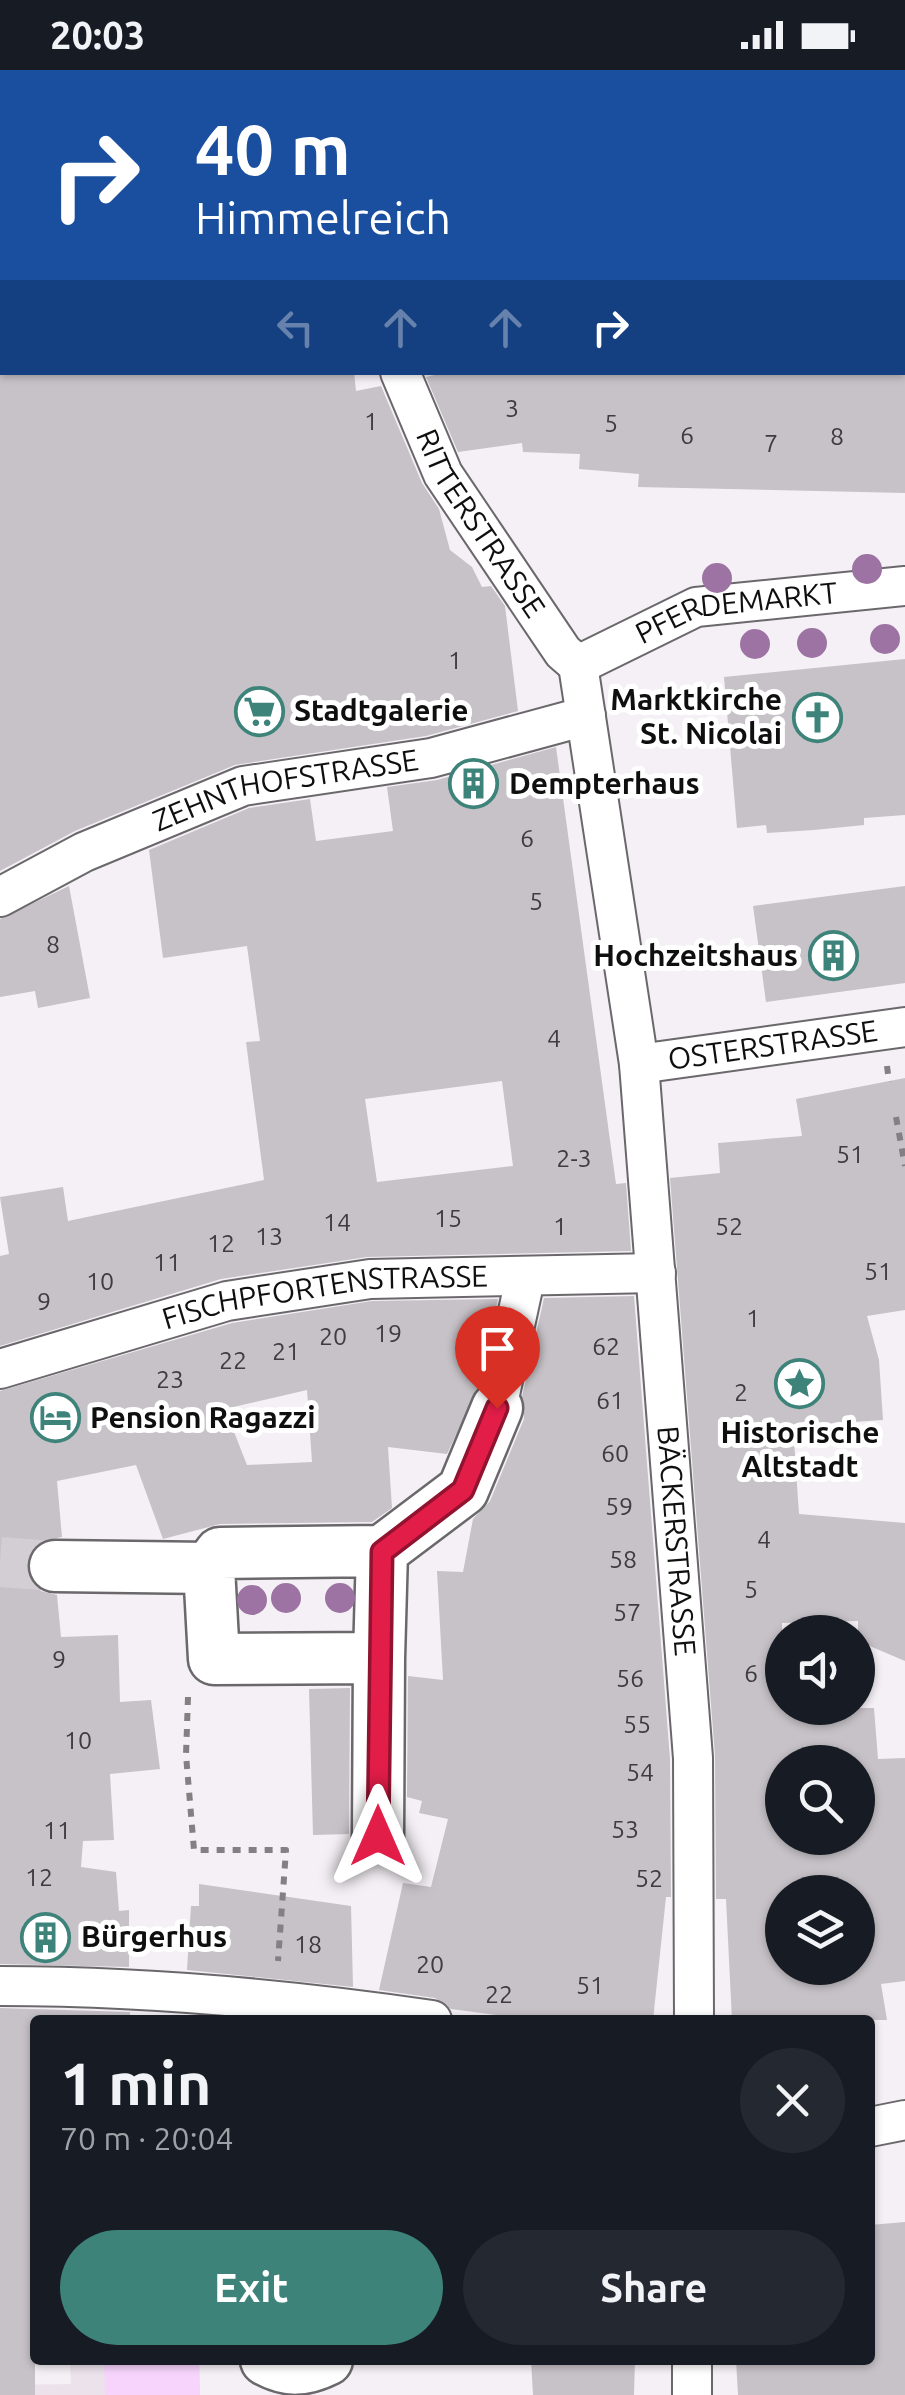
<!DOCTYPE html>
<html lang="en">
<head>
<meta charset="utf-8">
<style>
	:root { --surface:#171b24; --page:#242831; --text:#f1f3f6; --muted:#9ea1a6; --accent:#3d837a }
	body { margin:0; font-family:Ubuntu,sans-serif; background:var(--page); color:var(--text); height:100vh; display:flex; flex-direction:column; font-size:38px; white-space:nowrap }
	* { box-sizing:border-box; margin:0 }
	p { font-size:32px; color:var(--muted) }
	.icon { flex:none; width:55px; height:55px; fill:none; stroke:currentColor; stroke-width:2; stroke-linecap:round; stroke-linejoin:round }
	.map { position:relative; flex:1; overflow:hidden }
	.details { position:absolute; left:30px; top:1945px; width:845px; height:350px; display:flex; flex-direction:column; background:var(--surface); border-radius:10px; box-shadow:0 2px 8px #0004 }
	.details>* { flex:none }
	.hud { position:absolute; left:0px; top:0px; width:905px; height:305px; box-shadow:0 2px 8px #0004; background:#1a4fa0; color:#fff; overflow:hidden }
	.buttons { position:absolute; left:765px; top:1545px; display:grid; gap:20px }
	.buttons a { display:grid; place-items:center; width:110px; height:110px; border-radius:50%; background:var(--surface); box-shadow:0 2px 8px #0004; font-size:50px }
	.pin { position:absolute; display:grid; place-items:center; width:85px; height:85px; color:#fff; margin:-102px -42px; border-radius:50% 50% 50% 0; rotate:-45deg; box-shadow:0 0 10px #0007 }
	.pin .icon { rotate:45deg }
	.me { position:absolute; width:110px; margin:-55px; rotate:0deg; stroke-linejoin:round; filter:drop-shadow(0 0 8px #0008) }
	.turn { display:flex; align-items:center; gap:35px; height:210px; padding:0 30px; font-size:45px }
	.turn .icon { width:130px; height:130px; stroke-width:2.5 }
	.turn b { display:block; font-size:70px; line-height:85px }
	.lanes { display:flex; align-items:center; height:95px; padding:0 30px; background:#0003; justify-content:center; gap:50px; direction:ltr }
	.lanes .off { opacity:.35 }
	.round { display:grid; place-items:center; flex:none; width:105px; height:105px; border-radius:52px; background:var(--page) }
	.head { display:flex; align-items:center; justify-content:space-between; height:170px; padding:0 30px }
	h1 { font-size:60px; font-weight:600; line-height:75px }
	.action { display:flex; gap:20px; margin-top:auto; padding:20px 30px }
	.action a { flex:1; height:115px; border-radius:60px; background:var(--accent); color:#fff; font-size:40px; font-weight:600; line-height:115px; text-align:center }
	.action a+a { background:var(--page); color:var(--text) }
	.status { display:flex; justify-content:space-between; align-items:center; height:70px; padding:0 50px; background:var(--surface); direction:ltr }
	.status svg { height:28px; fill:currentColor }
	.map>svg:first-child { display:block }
</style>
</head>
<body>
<div class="status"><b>20:03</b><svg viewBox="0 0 49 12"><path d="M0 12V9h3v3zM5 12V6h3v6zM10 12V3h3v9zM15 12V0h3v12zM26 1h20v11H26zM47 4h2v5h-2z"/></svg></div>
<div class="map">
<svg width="905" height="2325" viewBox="0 0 905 2325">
	<rect width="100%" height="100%" fill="#f4f0f5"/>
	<path fill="#ece2ec" d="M 70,2290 L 199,2290 L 200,2325 L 0,2325 L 0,2315 L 71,2314 Z"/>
	<path fill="#f7d4fc" d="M 104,2290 L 199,2290 L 200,2325 L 105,2325 Z"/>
	<path fill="#c6c2c7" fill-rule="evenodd" d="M 0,302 L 354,302 L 356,321 L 381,316 L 422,413 L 439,439 L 450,480 L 472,497 L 482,517 L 491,516 L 505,536 L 518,641 L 426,666 L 235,695 L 75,761 L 0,801 Z
		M 447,302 L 905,302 L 905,423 L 638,417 L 639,404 L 579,399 L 580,384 L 523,382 L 522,373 L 458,382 L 426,307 Z
		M 905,589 L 905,745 L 864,748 L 864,755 L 814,760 L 767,763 L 766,755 L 737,758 L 724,607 Z
		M 556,677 L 616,1114 L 626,1113 L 631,1181 L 367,1187 L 221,1209 L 0,1276 L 0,1186 L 9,1184 L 0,1127 L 63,1117 L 68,1151 L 264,1110 L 246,972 L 260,971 L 247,876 L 163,888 L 149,780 L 249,738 L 310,729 L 316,771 L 393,761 L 387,717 L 437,710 ZM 502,1011 L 513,1096 L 377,1112 L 365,1029 Z
		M 69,816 L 90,928 L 38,938 L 35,921 L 0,927 L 0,849 Z
		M 905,816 L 905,913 L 766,932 L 753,836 Z
		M 905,1008 L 905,1240 L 867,1246 L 879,1290 L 883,1350 L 793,1356 L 799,1444 L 905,1453 L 905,1591 L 858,1571 L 858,1551 L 782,1553 L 782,1638 L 874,1638 L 878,1689 L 905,1688 L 905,1911 L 881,1914 L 887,1950 L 732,1950 L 726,1829 L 716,1829 L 715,1686 L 670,1108 L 720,1103 L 718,1073 L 802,1066 L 796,1029 ZM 782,1692 L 858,1692 L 858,1768 L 782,1768 ZM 782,1822 L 858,1822 L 858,1898 L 782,1898 Z
		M 634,1226 L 670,1689 L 671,1827 L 666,1827 L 653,1950 L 535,1950 L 451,1939 L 435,1928 L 379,1920 L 403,1813 L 431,1817 L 448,1749 L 419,1743 L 422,1731 L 407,1727 L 408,1606 L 443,1610 L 437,1501 L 463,1502 L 473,1449 L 490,1431 L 524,1349 L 522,1327 L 544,1228 Z
		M 498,1229 L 479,1316 L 447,1384 L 388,1377 L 392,1438 L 372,1452 L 220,1454 L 163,1469 L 136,1395 L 57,1411 L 62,1467 L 42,1471 L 31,1481 L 26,1495 L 30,1509 L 41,1521 L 57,1525 L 61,1567 L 118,1565 L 120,1632 L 151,1630 L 160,1699 L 110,1704 L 114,1770 L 83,1771 L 81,1797 L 116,1802 L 119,1841 L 129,1840 L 129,1897 L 0,1894 L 0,1321 L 232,1253 L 372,1231 ZM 307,1320 L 312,1392 L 247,1395 L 225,1339 Z
		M 350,1618 L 349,1764 L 313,1765 L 309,1619 Z
		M 199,1814 L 351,1836 L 353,1917 L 187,1900 L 191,1836 L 199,1836 Z
		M 0,1938 L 130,1942 L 130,1950 L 35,1950 L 35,2325 L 0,2325 Z
		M 905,2152 L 905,2325 L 738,2325 L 736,2290 L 870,2290 L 870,2155 Z
		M 531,2290 L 635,2290 L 634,2325 L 533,2325 Z"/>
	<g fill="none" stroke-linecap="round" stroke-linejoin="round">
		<path stroke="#d2ced3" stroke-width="50" stroke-dasharray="50 25" stroke-linecap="butt" d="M 0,1492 L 55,1496"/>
		<defs>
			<g id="pedestrian">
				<path d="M 335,0 L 336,2"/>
				<path id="s1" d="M 400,302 L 443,404 L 563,582 L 578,595"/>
				<path id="s2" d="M 578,595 L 639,994 L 693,1688 L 694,1950"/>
				<path id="s3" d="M 578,595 L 696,537 L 905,516"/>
				<path id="s4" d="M 0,827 L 84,782 L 243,716 L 431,688 L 586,646"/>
				<path id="s5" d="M 639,994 L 905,957"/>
				<path id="s6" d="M 0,1299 L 227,1231 L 370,1209 L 656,1203"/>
				<path d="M 497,1338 L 525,1209"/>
				<path d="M 0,1916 C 146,1916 288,1929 432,1950"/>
				<path d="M 870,2057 L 905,2050"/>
				<path d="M 692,2290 L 692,2325"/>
			</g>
			<path id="minor" d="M 616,0 L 616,2
				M 772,0 L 772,2
				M 0,33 L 2,30
				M 382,1481 L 463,1420 L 497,1338
				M 55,1496 L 209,1498 L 214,1589 L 379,1588 L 382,1481 L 220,1483 L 209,1498
				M 378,1766 L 379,1588
				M 266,2290 C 288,2302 305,2301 327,2290"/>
		</defs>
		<use href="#pedestrian" stroke="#6b686c" stroke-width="42"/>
		<use href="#minor" stroke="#6b686c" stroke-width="55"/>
		<path stroke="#838083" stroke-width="6" stroke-dasharray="8 8" stroke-linecap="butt" d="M 887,996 L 889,1012
			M 896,1047 L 905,1096
			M 188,1627 L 186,1685 L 194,1780 L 286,1780 L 278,1891"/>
		<use href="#pedestrian" stroke="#fff" stroke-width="38"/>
		<use href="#minor" stroke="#fff" stroke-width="50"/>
	</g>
	<g fill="#9c73a2">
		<circle cx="867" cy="499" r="15"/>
		<circle cx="717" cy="508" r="15"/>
		<circle cx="885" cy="569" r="15"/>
		<circle cx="812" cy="573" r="15"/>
		<circle cx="755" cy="574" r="15"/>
		<circle cx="286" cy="1528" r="15"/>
		<circle cx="340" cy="1528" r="15"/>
		<circle cx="252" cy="1530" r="15"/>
	</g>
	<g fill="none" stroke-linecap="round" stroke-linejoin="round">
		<defs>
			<path id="route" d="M 378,1766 L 382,1482 L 463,1420 L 497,1338"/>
		</defs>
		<use href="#route" stroke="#92132f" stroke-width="25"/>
		<use href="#route" stroke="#e11d48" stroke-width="18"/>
	</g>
	<defs>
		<symbol id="supermarket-ring" viewBox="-11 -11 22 22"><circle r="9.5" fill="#fff" stroke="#3d837a" stroke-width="1.5"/><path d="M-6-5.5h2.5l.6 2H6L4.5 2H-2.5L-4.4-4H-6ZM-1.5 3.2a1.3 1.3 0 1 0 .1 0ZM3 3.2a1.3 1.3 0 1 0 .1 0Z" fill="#3d837a"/></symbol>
		<symbol id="church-ring" viewBox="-11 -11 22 22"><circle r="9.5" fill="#fff" stroke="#3d837a" stroke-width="1.5"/><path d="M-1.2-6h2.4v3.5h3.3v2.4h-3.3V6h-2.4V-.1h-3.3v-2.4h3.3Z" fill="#3d837a"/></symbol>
		<symbol id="building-ring" viewBox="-11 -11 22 22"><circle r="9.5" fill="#fff" stroke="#3d837a" stroke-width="1.5"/><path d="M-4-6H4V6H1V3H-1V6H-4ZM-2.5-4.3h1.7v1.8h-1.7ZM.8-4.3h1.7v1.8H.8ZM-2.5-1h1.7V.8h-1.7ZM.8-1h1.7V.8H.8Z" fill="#3d837a"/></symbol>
		<symbol id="sight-ring" viewBox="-11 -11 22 22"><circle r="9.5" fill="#fff" stroke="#3d837a" stroke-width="1.5"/><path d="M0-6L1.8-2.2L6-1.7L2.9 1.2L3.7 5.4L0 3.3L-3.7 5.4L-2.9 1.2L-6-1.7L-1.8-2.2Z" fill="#3d837a"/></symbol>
		<symbol id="hotel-ring" viewBox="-11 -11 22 22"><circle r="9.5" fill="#fff" stroke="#3d837a" stroke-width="1.5"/><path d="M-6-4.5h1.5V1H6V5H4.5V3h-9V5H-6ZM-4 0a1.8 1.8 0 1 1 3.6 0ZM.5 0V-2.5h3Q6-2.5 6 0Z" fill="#3d837a"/></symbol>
	</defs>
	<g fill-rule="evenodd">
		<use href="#supermarket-ring" x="232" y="614" width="55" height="55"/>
		<use href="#church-ring" x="790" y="620" width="55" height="55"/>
		<use href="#building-ring" x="446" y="686" width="55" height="55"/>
		<use href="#building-ring" x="806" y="858" width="55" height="55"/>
		<use href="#sight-ring" x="772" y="1286" width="55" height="55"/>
		<use href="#hotel-ring" x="28" y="1320" width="55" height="55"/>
		<use href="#building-ring" x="18" y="1840" width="55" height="55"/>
	</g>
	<g text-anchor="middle" stroke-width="10" stroke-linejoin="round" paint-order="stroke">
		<g font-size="25" fill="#3e3c3e">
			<text x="512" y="347">3</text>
			<text x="371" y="360">1</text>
			<text x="611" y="362">5</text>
			<text x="687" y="374">6</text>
			<text x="837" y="375">8</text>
			<text x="771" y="382">7</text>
			<text x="455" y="599">1</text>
			<text x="527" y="777">6</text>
			<text x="536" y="840">5</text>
			<text x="53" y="883">8</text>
			<text x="554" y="977">4</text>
			<text x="850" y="1093">51</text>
			<text x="574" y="1097">2-3</text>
			<text x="448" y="1157">15</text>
			<text x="337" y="1161">14</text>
			<text x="560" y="1165">1</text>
			<text x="729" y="1165">52</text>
			<text x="269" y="1175">13</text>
			<text x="221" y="1182">12</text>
			<text x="167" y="1201">11</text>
			<text x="878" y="1210">51</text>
			<text x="100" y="1220">10</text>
			<text x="44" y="1240">9</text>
			<text x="753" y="1257">1</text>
			<text x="388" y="1272">19</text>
			<text x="333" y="1275">20</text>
			<text x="606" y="1285">62</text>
			<text x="286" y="1290">21</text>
			<text x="233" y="1299">22</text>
			<text x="170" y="1318">23</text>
			<text x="741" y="1331">2</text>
			<text x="610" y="1339">61</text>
			<text x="615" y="1392">60</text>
			<text x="619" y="1445">59</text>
			<text x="764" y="1478">4</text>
			<text x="623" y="1498">58</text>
			<text x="751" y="1528">5</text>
			<text x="627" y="1551">57</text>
			<text x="59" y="1598">9</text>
			<text x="751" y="1612">6</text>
			<text x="630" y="1617">56</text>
			<text x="637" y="1663">55</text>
			<text x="78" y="1679">10</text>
			<text x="640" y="1711">54</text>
			<text x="625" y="1768">53</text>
			<text x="57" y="1769">11</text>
			<text x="39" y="1816">12</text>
			<text x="649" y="1817">52</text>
			<text x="308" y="1883">18</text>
			<text x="430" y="1903">20</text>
			<text x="590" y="1924">51</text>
			<text x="499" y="1933">22</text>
		</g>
		<g font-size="30" fill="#100f10" stroke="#fff">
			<text dy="10" stroke="none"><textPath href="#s1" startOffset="172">RITTERSTRASSE</textPath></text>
			<text dy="10" stroke="none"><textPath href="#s3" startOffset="170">PFERDEMARKT</textPath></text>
			<text dy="10" stroke="none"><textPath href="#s4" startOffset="308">ZEHNTHOFSTRASSE</textPath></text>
			<text dy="10" stroke="none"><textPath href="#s5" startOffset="135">OSTERSTRASSE</textPath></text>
			<text dy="10" stroke="none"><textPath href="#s6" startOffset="335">FISCHPFORTENSTRASSE</textPath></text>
			<text dy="10" stroke="none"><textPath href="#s2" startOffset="882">BÄCKERSTRASSE</textPath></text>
		</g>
		<g font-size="30" font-weight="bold" fill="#100f10" stroke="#fff" text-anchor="start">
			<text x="782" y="640" text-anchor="end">Marktkirche<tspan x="782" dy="34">St. Nicolai</tspan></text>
			<text x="294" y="651">Stadtgalerie</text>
			<text x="509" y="724">Dempterhaus</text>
			<text x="798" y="896" text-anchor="end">Hochzeitshaus</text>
			<text x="90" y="1358">Pension Ragazzi</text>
			<text x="800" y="1373" text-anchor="middle">Historische<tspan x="800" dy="34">Altstadt</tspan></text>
			<text x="81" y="1877">Bürgerhus</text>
		</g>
	</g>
</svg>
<div class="buttons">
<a><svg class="icon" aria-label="sound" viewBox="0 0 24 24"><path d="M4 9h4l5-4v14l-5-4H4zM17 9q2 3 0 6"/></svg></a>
<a><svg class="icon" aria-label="search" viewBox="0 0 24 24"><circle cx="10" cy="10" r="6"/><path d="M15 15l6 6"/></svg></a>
<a><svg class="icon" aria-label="layers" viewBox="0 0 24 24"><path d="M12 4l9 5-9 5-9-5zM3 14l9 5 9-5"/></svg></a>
</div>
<div class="pin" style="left:497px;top:1338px;background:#d93025"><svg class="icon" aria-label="arrive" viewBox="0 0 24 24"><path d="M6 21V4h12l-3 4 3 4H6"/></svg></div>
<svg class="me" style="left:378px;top:1766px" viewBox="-20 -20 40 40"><path d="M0-17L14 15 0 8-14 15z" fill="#e11d48" stroke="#fff" stroke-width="4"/></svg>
<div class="hud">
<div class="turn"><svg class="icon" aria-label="right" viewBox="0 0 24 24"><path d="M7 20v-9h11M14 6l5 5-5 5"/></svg><div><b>40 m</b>Himmelreich</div></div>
<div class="lanes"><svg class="icon off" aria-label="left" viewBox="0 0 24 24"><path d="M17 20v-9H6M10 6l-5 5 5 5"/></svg><svg class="icon off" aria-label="ahead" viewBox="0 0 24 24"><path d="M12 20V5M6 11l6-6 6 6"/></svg><svg class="icon off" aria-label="ahead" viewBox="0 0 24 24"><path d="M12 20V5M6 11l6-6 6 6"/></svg><svg class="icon" aria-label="right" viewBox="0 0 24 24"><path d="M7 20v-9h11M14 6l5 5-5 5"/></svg></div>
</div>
<section class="details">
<div class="head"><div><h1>1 min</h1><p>70 m · 20:04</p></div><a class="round"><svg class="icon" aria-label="close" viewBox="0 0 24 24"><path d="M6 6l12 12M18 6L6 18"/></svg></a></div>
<div class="action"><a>Exit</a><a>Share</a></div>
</section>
</div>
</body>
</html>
